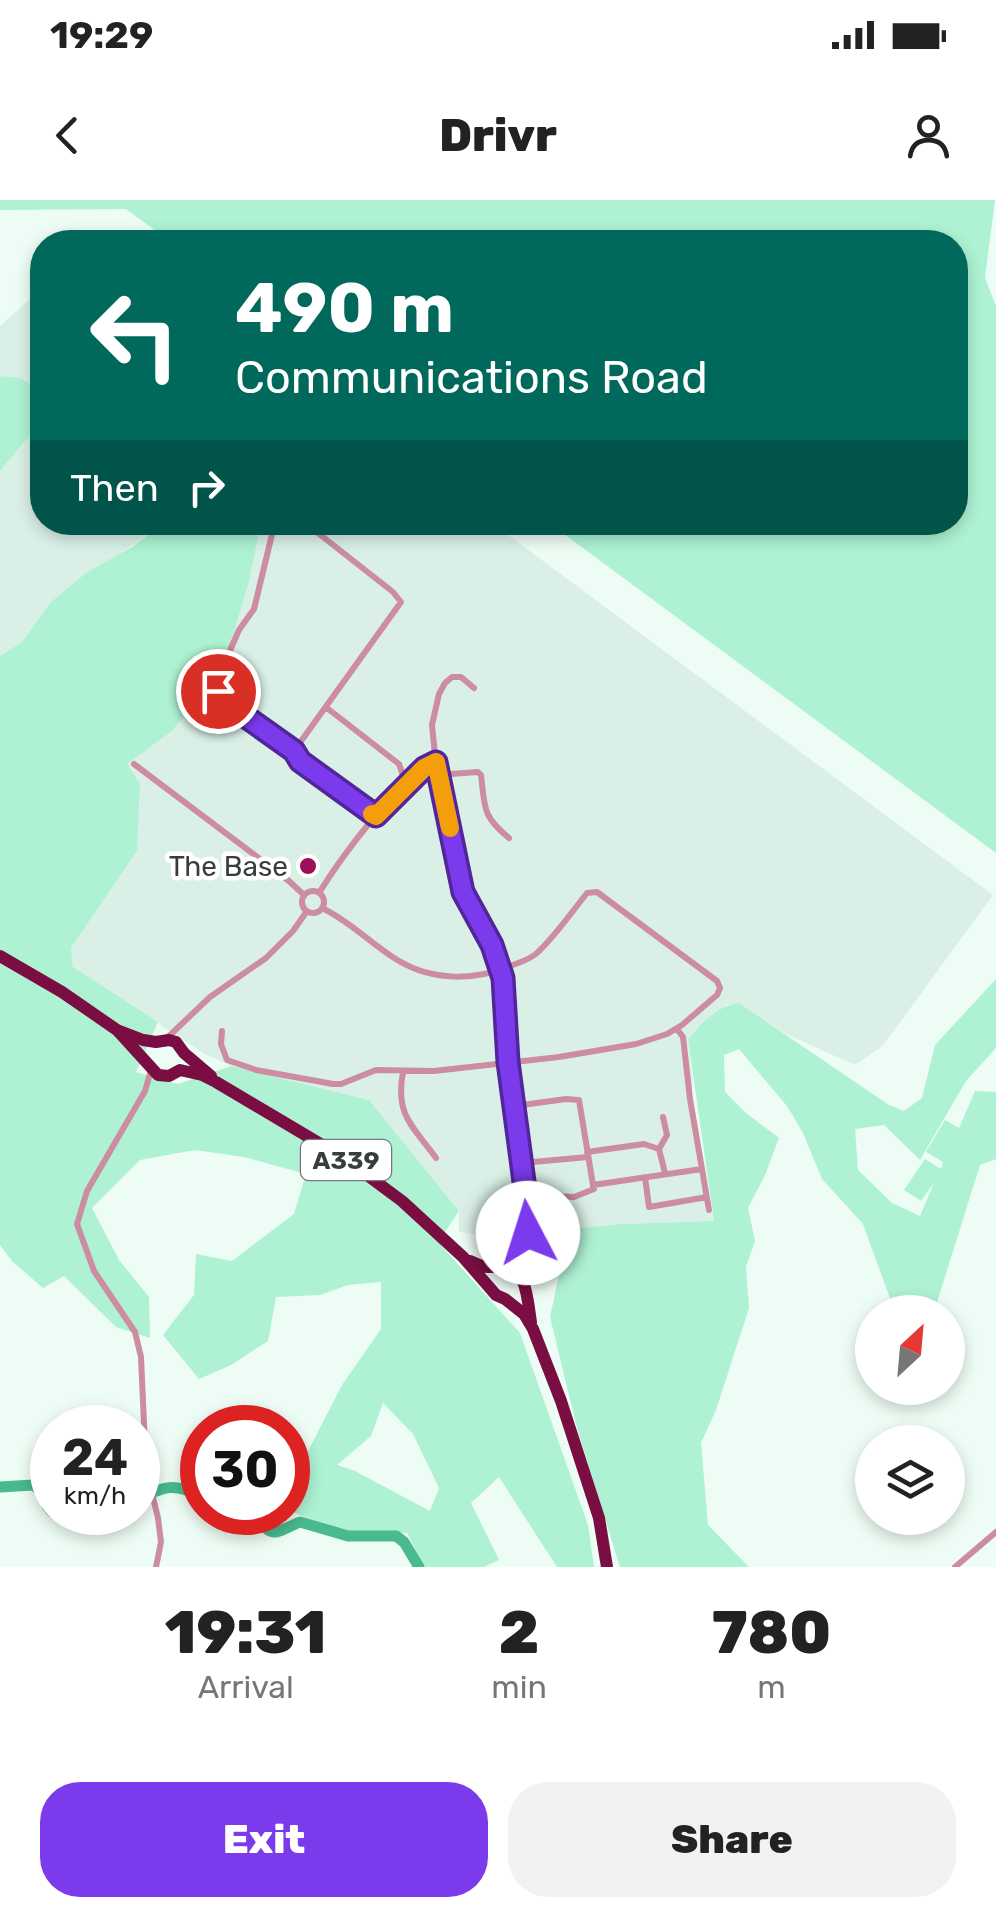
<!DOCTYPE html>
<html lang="en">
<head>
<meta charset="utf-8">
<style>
	:root { --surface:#fff; --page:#f2f2f2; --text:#222; --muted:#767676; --accent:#7c3aed }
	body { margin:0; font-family:Rubik,sans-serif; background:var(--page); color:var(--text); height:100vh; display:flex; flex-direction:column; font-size:38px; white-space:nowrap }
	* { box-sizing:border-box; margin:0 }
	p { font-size:32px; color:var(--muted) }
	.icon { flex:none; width:55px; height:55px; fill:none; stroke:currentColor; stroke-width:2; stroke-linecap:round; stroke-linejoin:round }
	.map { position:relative; height:1367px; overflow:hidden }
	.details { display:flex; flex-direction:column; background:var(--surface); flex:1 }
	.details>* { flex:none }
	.hud { position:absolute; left:30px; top:30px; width:938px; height:305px; border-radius:40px; box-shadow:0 5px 15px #0003; background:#00695c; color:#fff; overflow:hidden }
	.needle { width:65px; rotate:26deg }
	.controls { position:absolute; left:855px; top:1095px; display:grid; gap:20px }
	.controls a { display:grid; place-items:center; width:110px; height:110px; border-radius:50%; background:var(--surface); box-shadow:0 5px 15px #0003; font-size:50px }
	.speed { position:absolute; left:30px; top:1205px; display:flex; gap:20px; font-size:50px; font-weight:700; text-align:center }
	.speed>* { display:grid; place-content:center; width:130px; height:130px; border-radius:50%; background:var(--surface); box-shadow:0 5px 15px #0003; line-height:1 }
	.speed small { font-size:25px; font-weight:400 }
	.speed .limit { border:15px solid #d22; background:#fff; color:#111 }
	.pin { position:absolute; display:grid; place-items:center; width:85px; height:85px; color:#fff; margin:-42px; border:5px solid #fff; border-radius:50%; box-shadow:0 2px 10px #0007 }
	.me { position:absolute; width:110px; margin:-55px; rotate:355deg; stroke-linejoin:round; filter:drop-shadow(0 0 8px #0008) }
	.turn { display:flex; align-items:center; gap:35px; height:210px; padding:0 40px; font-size:45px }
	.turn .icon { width:130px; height:130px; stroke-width:2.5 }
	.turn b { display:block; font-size:70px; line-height:85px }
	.then { display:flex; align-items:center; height:95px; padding:0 40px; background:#0003; gap:20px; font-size:38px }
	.eta { display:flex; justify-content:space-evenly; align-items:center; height:170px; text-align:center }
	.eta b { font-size:60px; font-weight:800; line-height:70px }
	.cta { display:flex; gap:20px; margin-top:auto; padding:20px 40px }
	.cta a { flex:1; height:115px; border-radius:40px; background:var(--accent); color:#fff; font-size:40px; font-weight:800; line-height:115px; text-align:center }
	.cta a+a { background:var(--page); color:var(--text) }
	.status { display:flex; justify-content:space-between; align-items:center; height:70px; padding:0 50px; background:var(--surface); direction:ltr }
	.status svg { height:28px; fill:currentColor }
	header { display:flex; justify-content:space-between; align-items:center; height:130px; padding:0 40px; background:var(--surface); font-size:45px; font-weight:800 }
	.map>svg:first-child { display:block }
</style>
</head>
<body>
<div class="status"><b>19:29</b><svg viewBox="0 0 49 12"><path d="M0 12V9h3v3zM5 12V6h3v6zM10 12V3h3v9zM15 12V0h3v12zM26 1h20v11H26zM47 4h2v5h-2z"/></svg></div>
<header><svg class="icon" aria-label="back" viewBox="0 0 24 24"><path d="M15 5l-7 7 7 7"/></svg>Drivr<svg class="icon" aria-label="person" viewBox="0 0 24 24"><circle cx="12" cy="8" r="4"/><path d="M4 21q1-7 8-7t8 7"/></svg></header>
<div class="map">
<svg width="996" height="1367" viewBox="0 0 996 1367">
	<rect width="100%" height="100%" fill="#edfcf4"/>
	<path fill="#daf0e6" d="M 42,88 L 42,192 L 21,178 L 0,176 L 0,126 Z
		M 42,221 L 42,322 L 164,323 L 51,402 L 22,442 L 0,456 L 0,271 Z
		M 261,323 L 492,323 L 993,695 L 887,840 L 880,848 L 855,865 L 784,833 L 739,803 L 727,805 L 699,827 L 688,839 L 693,885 L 690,899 L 714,1021 L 621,1024 L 569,1029 L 509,1039 L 459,1032 L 459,1011 L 369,900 L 231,866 L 203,853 L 73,767 L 71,748 L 137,651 L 126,564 L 172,531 L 222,472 L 249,382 Z"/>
	<path fill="#aef2d3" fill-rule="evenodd" d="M 0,0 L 995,0 L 985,78 L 996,106 L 996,653 L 549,323 L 955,322 L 955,42 L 171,42 L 126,9 L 0,10 Z
		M 0,176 L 21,178 L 42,192 L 42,221 L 0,271 Z
		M 164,323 L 261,323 L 249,382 L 222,472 L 172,531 L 127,564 L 140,584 L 137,651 L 71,748 L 73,767 L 158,822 L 136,872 L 178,884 L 231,866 L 369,900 L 459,1011 L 438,1042 L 520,1133 L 588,1325 L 594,1367 L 557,1367 L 499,1277 L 471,1303 L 499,1360 L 484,1367 L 424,1367 L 407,1333 L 347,1335 L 288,1310 C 288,1287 288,1271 306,1255 L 342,1185 L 381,1129 L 381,1082 L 348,1085 L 320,1095 L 276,1097 L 268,1141 L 231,1165 L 199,1179 L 163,1135 L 194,1095 L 196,1054 L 232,1061 L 294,1014 L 306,974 L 244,957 L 195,950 L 140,960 L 92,1008 L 119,1060 L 149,1097 L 150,1138 L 116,1127 L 64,1076 L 43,1088 L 12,1061 L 0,1045 L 0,456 L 22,442 L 51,402 L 86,373 L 132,347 ZM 383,1203 L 413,1234 L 439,1288 L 430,1311 L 355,1271 L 337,1265 L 371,1236 Z
		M 996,779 L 996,848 L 966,881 L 920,960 L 884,925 L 855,929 L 858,970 L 892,1003 L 920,1016 L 934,983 L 921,1001 L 904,990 L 925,959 L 941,969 L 943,962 L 926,952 L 945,920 L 959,928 L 975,891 L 996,892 L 996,959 L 980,965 L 934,1112 L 895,1112 L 863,1024 L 822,979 L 803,933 L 787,906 L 739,849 L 724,855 L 725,892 L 746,913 L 779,938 L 766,973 L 748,1008 L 755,1041 L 746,1067 L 749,1108 L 716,1210 L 701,1243 L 708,1325 L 749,1367 L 620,1367 L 577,1228 L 550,1117 L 569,1029 L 621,1024 L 714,1021 L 688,839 C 702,823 717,806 739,803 L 889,905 L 904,911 L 922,898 L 935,845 Z"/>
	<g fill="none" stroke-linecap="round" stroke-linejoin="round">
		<path stroke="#49b98e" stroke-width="11" d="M 0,1287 L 33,1285 L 47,1295 L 47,1306 L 52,1312
			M 138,1301 C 163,1285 174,1283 202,1296
			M 252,1312 C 273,1341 273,1333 300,1322 L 348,1336 L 396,1336 L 404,1342 L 419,1367"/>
		<path stroke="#cc8ca1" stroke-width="6" d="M 275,322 L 254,409 L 239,430 L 228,455 L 220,477 L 218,497 L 294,551 L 300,561 L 376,616
			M 474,488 L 461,477 L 452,477 L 445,483 L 439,494 L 432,525 L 437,575 L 463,692 L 492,745 L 503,778 L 509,862 L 529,1019 C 528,1038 520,1055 521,1074
			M 327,508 L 399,564 L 406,584
			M 294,551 L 401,402 L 393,392 L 304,322
			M 134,564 L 289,681 L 304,695
			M 437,575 L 478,572 L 481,575 C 485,608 482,616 509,638
			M302 702a11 11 0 1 1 22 0a11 11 0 1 1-22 0Z
			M 319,693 C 340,659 400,576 436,562
			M 677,829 L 683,837 L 690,899 L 709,1010
			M 222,831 L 221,844 L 227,860 L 256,870 L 333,884 L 341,884 L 376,870 L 434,871 L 559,857 L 636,844 L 667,834 L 682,825 L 717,795 L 720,788 L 717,781 L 597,692 L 587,693 C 571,713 556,735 538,752 C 530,760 520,762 510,766 C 474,781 433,781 399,761 C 372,745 350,721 322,708
			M 168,837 L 210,797 L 266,758 L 293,731 L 307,711
			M 151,870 L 145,891 L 87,991 L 77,1024 L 94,1071 L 135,1132 L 141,1157 L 146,1269 L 158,1318 L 161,1342 L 156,1367
			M 403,872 C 395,915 412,925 436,958
			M 515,906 L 566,899 L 579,900 L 593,985 L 702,969
			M 659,949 L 667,935 L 663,917
			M 587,952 L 644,944 L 659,949 L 665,973
			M 522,963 L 588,957
			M 645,977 L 649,1007 L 707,997
			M 549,996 L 574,997 L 594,989 L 593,986
			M 502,1065 L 525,1043
			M 955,1367 L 996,1332"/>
		<path stroke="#7a0e43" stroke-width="12" d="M 0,756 L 62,792 L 117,830 L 143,840 L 156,842 L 169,840 L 176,842 L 184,853 L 211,876
			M 117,830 L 158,875 L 169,876 L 180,870 L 202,875 L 216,882 L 344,958 L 402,1001 L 463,1057 L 496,1095 L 505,1099 L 524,1114 L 533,1129 L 561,1201 L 599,1318 L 607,1367
			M 470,1061 C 485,1068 487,1068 502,1066 C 527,1063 528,1105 531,1122"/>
	</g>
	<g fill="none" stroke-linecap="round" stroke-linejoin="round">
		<defs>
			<path id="route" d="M 218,491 L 218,497 L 294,551 L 300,561 L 376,616 L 424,568 L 436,562 L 463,692 L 492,745 L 503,778 L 508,862 L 529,1019 L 528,1033"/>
		</defs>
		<use href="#route" stroke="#51269a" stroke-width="25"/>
		<use href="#route" stroke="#7c3aed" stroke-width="18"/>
		<path stroke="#f59e0b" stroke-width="18" d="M 372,614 L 376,616 L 424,568 L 436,562 L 450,628"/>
	</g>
	<circle fill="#9f0e58" stroke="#fff" stroke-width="4" cx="308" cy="666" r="10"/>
	<g text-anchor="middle" stroke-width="9" stroke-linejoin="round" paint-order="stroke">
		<rect fill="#fff" stroke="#747876" stroke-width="2.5" x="301" y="940" width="90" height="40" rx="8"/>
		<g font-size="25" font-weight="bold" fill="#383e3b">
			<text x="346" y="969">A339</text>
		</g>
		<g font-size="28" fill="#383e3b" stroke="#fff" text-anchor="end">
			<text x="288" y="676">The Base</text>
		</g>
	</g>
</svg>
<div class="controls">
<a><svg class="needle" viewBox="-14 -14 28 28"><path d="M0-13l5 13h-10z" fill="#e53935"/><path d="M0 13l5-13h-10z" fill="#767676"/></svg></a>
<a><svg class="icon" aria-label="layers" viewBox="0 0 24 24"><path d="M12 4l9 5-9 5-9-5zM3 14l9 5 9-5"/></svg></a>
</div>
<div class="speed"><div>24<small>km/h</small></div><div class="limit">30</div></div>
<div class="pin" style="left:218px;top:491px;background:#d93025"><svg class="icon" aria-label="arrive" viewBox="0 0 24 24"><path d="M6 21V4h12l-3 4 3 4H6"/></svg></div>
<svg class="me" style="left:528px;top:1033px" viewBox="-20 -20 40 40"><circle r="19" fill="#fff"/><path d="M0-13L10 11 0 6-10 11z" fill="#7c3aed"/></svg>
<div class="hud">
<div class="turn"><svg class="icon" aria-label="left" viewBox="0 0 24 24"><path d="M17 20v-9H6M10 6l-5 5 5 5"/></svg><div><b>490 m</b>Communications Road</div></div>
<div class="then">Then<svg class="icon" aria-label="right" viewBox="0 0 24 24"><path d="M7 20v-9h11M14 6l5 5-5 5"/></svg></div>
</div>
</div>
<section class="details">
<div class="eta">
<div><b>19:31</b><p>Arrival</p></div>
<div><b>2</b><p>min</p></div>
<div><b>780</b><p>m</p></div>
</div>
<div class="cta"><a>Exit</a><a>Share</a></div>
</section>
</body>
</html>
